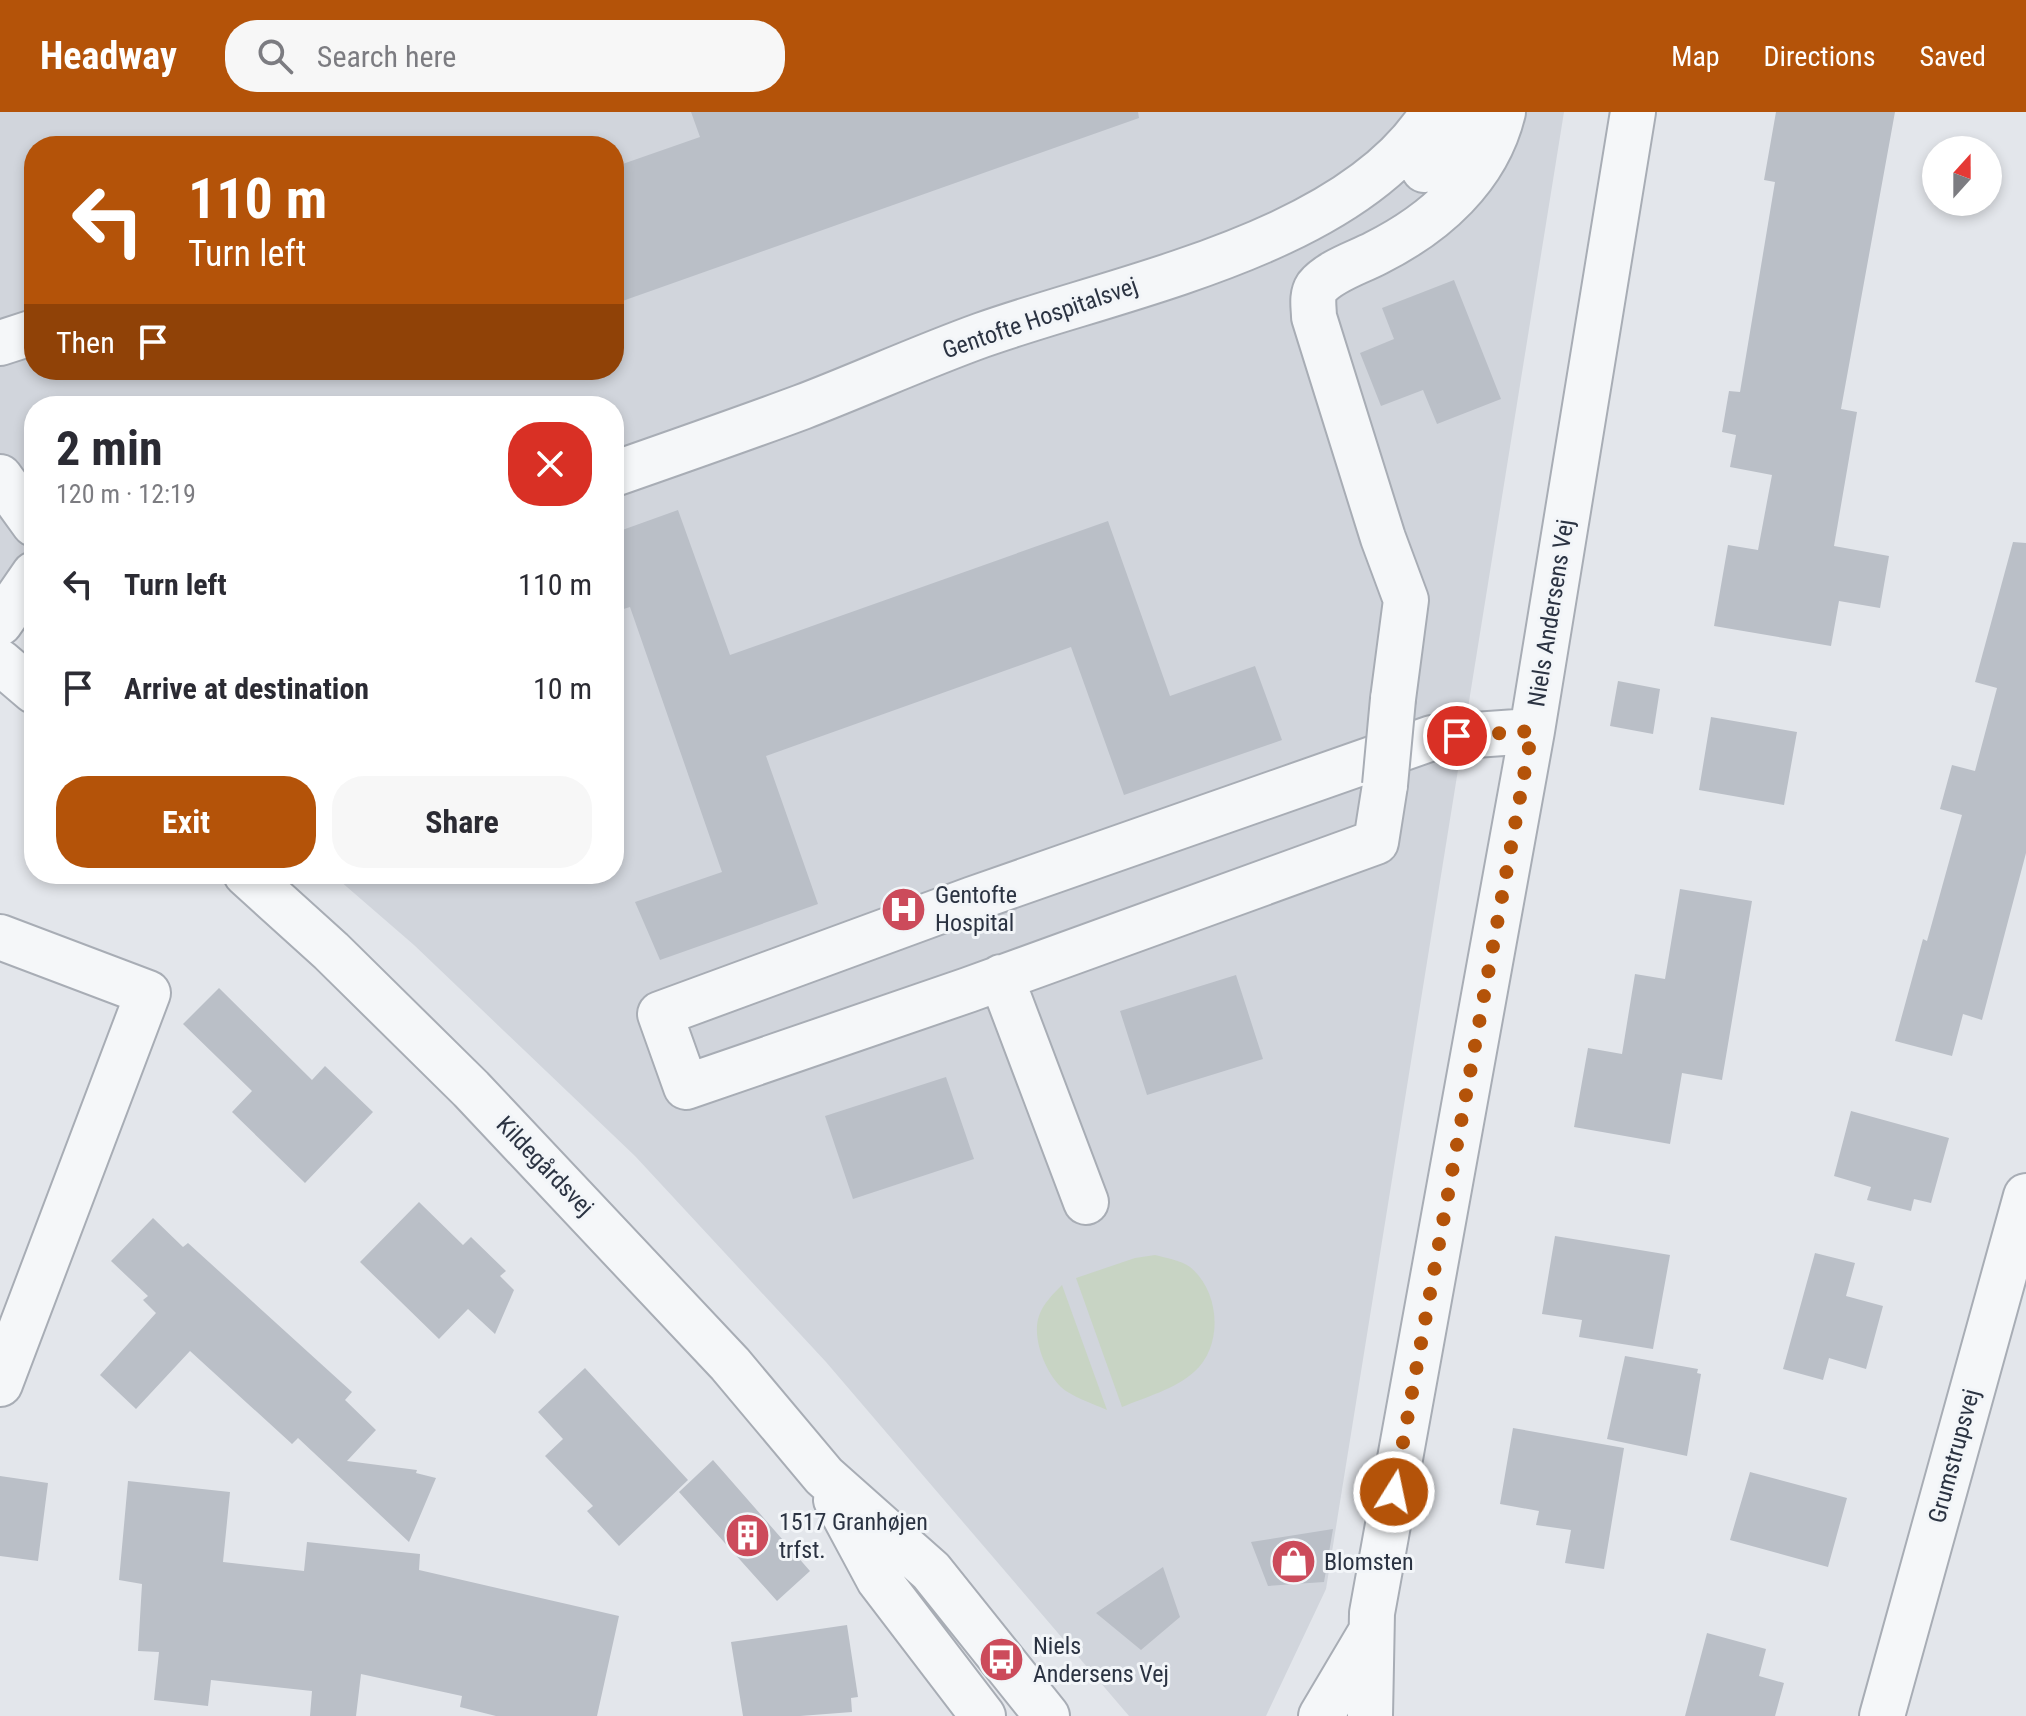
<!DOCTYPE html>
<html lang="en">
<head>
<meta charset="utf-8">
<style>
	:root { --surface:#fff; --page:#f7f7f7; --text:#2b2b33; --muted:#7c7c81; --accent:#b45309 }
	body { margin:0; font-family:"Roboto Condensed",sans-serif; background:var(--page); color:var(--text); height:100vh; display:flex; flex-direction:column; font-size:30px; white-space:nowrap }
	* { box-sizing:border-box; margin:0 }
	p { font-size:26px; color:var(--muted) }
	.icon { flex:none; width:44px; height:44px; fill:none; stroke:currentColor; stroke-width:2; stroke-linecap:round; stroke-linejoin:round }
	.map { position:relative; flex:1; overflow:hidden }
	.details { position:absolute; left:24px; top:284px; width:600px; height:488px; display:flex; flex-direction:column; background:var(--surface); border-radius:32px; box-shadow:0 4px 12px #0003 }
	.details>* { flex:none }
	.guide { position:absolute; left:24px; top:24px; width:600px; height:244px; border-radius:32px; box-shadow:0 4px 12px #0003; background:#b45309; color:#fff; overflow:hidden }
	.needle { width:52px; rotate:21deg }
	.buttons { position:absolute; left:1922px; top:24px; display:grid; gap:16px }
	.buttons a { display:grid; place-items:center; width:80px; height:80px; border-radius:50%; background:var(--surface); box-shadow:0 4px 12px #0003; font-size:40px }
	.pin { position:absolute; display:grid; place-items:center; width:68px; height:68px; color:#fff; margin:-34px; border:4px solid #fff; border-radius:50%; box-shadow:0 2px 8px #0007 }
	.me { position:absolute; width:88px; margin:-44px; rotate:10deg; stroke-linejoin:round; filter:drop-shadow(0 0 6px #0008) }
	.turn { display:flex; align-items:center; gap:28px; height:168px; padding:0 32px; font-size:36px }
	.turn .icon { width:104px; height:104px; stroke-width:2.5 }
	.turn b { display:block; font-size:56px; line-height:68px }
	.then { display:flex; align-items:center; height:76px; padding:0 32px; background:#0003; gap:16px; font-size:30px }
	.round { display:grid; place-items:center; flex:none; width:84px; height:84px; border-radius:32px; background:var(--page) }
	.summary { display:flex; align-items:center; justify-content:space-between; height:136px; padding:0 32px }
	h1 { font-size:48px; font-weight:700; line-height:60px }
	.primary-button { display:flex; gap:16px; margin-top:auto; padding:16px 32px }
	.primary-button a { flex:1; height:92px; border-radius:32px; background:var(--accent); color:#fff; font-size:32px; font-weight:700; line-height:92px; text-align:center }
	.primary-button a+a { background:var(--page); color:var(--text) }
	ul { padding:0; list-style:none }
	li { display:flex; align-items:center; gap:24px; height:104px; padding:0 32px }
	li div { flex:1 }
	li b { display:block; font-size:30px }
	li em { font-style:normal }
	header { display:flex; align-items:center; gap:48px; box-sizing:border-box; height:112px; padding:0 40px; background:var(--accent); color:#fff }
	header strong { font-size:38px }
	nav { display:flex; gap:44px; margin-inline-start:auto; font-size:28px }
	.search { width:560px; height:72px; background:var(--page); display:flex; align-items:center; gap:20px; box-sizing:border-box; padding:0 28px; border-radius:32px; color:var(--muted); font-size:30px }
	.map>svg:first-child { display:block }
</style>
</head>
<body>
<header>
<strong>Headway</strong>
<div class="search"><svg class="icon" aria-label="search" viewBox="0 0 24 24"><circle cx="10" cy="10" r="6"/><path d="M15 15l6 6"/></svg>Search here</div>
<nav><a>Map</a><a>Directions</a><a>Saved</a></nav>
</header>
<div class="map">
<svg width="2026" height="1604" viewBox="0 0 2026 1604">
	<rect width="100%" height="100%" fill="#e3e6eb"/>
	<path fill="#d1d5dc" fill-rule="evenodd" d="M 0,0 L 1564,0 L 1326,1477 L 1266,1604 L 1129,1604 L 826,1250 L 635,1044 L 414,833 L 332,762 L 614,762 L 614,294 L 34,294 L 34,506 L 0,477 ZM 34,34 L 614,34 L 614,258 L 34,258 Z"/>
	<path fill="#c8d4c4" d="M 1155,1143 C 1166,1146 1180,1148 1190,1155 C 1220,1179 1224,1234 1194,1260 C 1175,1277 1146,1285 1122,1295 L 1076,1166 L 1135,1146 Z
		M 1062,1173 L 1107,1298 C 1094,1292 1078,1287 1066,1279 C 1047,1266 1031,1226 1039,1204 C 1043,1192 1053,1182 1062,1173 Z"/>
	<path fill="#babfc7" d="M 691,0 L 1138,0 L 1139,6 L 614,192 L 614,55 L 700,25 Z
		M 1776,0 L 1895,0 L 1841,297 L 1857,300 L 1834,434 L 1889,444 L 1880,496 L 1839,489 L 1831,534 L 1714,514 L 1728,433 L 1758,438 L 1772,363 L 1730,355 L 1736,323 L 1722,320 L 1729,279 L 1740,280 L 1775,70 L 1764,68 Z
		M 1454,168 L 1501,287 L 1437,312 L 1423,278 L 1381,294 L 1360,241 L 1394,227 L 1382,196 Z
		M 678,398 L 730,543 L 1108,409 L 1170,584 L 1255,554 L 1282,628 L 1124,683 L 1071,535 L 766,644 L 818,792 L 660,848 L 635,790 L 722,760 L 630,495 L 614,500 L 614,421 Z
		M 2013,430 L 2026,431 L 2026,741 L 1982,908 L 1963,902 L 1952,944 L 1895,929 L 1923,827 L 1927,829 L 1962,703 L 1940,697 L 1952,653 L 1975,659 L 1997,576 L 1975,570 Z
		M 1618,569 L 1660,577 L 1653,622 L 1610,614 Z
		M 1711,605 L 1797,620 L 1784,693 L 1699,678 Z
		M 1680,777 L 1752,789 L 1722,968 L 1682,961 L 1670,1032 L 1574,1015 L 1588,936 L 1622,942 L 1635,862 L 1665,867 Z
		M 1236,863 L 1263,947 L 1147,983 L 1120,899 Z
		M 219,876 L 312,968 L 325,954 L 373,1000 L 305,1071 L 232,1000 L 252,979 L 183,912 Z
		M 946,965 L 974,1047 L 853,1087 L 825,1004 Z
		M 1851,999 L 1949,1026 L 1931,1091 L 1914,1087 L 1911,1099 L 1867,1088 L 1871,1075 L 1834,1064 Z
		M 419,1090 L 463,1133 L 471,1125 L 506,1159 L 500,1164 L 514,1178 L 495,1222 L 468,1197 L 439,1227 L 360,1150 Z
		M 153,1106 L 183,1135 L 188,1131 L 352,1280 L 345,1288 L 376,1318 L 347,1349 L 417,1358 L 416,1361 L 436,1366 L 409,1430 L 298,1326 L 292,1332 L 190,1239 L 136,1297 L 100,1263 L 156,1201 L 143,1188 L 148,1184 L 111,1149 Z
		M 1555,1124 L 1670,1143 L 1653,1237 L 1579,1225 L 1582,1208 L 1542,1202 Z
		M 1815,1141 L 1855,1151 L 1846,1184 L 1883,1194 L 1866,1257 L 1829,1246 L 1823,1268 L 1783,1257 Z
		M 1625,1244 L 1698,1257 L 1697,1261 L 1701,1262 L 1687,1344 L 1607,1327 Z
		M 585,1256 L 688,1368 L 619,1434 L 587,1399 L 593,1394 L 545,1344 L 563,1327 L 538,1300 Z
		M 1513,1316 L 1624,1336 L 1604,1457 L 1565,1451 L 1571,1418 L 1536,1413 L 1539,1399 L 1500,1392 Z
		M 713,1348 L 810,1459 L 777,1489 L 679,1380 Z
		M 1750,1360 L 1847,1386 L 1828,1455 L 1730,1428 Z
		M 0,1364 L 48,1371 L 38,1449 L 0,1444 Z
		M 128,1369 L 230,1380 L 223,1450 L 304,1459 L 307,1430 L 420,1442 L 419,1458 L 619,1504 L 597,1604 L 496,1604 L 460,1595 L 462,1584 L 361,1562 L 356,1604 L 310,1604 L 312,1579 L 211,1568 L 208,1594 L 154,1588 L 159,1540 L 138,1539 L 142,1472 L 119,1468 Z
		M 1333,1417 L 1324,1470 L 1268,1474 L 1251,1430 Z
		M 1163,1455 L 1180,1505 L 1141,1538 L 1096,1501 Z
		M 847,1513 L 858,1585 L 851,1586 L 852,1600 L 800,1604 L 743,1604 L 731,1530 Z
		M 1707,1521 L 1766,1537 L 1759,1564 L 1784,1571 L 1775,1604 L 1685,1604 Z"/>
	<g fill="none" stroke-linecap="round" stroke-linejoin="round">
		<defs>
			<path id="minor" d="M 1424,58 L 1468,0
				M 0,231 L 34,220
				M 614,362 C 677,340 740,318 802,295 C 862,272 921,245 982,223 C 1120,174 1352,132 1433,0
				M 0,365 L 34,412
				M 0,511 L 34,462
				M 0,550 L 34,579
				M 1393,587 L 1406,488 L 1383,426 L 1314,205 C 1314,196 1311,184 1317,175 C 1330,159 1357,151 1376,141 C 1434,112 1487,66 1503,0
				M 1385,673 L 1376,730 L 968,878 L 686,975 L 660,902 L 973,787 L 1432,626 L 1532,619
				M 246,762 L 331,839 L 471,977 L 730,1252 L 824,1364 L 931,1459 L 1047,1604
				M 0,825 L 148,881 L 0,1272
				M 1001,865 L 1086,1090
				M 836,1388 L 879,1468 L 983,1604
				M 1321,1604 L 1369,1523
				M 1370,1604 L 1372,1501 L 1532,619 L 1633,0
				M 1882,1604 L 2026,1084"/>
		</defs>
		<use href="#minor" stroke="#a8adb5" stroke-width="48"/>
		<use href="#minor" stroke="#f5f7f9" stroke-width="44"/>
		<defs>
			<path id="minor-bridge" d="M 1385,673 L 1393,587"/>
		</defs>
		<use href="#minor-bridge" stroke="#a8adb5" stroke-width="48" stroke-linecap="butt"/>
		<use href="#minor-bridge" stroke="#f5f7f9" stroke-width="44"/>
	</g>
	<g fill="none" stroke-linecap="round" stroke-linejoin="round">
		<path stroke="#b45309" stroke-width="14" stroke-dasharray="0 25.2" d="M 1394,1380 L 1532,619 L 1457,624"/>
	</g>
	<defs>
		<symbol id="hospital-disc" viewBox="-11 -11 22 22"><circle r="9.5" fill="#cc4b5b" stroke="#f2f5f8"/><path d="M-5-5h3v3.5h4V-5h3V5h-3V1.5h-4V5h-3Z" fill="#fff"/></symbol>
		<symbol id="building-disc" viewBox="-11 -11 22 22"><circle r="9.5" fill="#cc4b5b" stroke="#f2f5f8"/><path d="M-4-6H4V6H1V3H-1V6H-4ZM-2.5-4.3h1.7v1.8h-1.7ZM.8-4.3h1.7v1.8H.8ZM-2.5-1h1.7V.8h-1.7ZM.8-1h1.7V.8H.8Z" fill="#fff"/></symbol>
		<symbol id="shop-disc" viewBox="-11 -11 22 22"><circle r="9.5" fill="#cc4b5b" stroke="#f2f5f8"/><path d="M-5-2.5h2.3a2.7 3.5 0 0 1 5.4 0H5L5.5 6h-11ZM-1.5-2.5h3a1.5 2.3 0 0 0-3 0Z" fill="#fff"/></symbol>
		<symbol id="bus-disc" viewBox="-11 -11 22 22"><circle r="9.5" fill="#cc4b5b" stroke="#f2f5f8"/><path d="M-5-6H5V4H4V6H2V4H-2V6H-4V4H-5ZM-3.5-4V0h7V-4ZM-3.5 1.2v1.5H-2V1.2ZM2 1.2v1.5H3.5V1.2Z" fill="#fff"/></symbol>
	</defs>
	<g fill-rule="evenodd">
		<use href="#hospital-disc" x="878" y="772" width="51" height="51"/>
		<use href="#building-disc" x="722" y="1398" width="51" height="51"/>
		<use href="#shop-disc" x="1268" y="1424" width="51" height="51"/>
		<use href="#bus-disc" x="976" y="1522" width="51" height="51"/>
	</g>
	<g text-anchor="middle" stroke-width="6" stroke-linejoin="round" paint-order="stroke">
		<g font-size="24" fill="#2b3342" stroke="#f2f5f8">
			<text transform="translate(1040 206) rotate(-19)" y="8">Gentofte Hospitalsvej</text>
			<text transform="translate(1551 501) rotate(-81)" y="8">Niels Andersens Vej</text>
			<text transform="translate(545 1054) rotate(46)" y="8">Kildegårdsvej</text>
			<text transform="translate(1954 1344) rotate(-75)" y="8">Grumstrupsvej</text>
		</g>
		<g font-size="24" fill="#2b3342" stroke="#f2f5f8" text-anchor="start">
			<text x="935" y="791">Gentofte<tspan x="935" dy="28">Hospital</tspan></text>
			<text x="779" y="1418">1517 Granhøjen<tspan x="779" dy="28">trfst.</tspan></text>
			<text x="1324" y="1458">Blomsten</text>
			<text x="1033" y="1542">Niels<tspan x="1033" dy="28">Andersens Vej</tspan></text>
		</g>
	</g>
</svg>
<div class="buttons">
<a><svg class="needle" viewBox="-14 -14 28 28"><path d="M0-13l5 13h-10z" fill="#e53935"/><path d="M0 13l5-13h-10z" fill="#7c7c81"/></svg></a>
</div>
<div class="pin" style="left:1457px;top:624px;background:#d93025"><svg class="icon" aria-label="arrive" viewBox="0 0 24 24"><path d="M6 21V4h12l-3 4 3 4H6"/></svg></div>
<svg class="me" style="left:1394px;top:1380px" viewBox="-20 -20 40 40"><circle r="17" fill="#b45309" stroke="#fff" stroke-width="3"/><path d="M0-11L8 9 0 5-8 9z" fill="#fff"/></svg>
<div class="guide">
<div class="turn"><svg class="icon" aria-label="left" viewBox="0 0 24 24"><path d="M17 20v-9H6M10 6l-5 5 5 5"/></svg><div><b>110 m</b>Turn left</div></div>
<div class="then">Then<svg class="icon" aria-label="arrive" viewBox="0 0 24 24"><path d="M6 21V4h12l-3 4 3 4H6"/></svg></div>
</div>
<section class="details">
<div class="summary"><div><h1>2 min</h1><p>120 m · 12:19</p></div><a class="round" style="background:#d93025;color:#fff"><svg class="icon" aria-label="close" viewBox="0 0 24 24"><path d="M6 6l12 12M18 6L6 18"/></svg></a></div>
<ul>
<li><svg class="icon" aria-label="left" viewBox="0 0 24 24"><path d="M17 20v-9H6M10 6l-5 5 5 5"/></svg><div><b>Turn left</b></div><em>110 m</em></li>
<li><svg class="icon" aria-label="arrive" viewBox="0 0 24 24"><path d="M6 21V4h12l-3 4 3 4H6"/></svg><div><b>Arrive at destination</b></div><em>10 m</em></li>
</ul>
<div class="primary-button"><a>Exit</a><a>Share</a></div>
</section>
</div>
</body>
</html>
